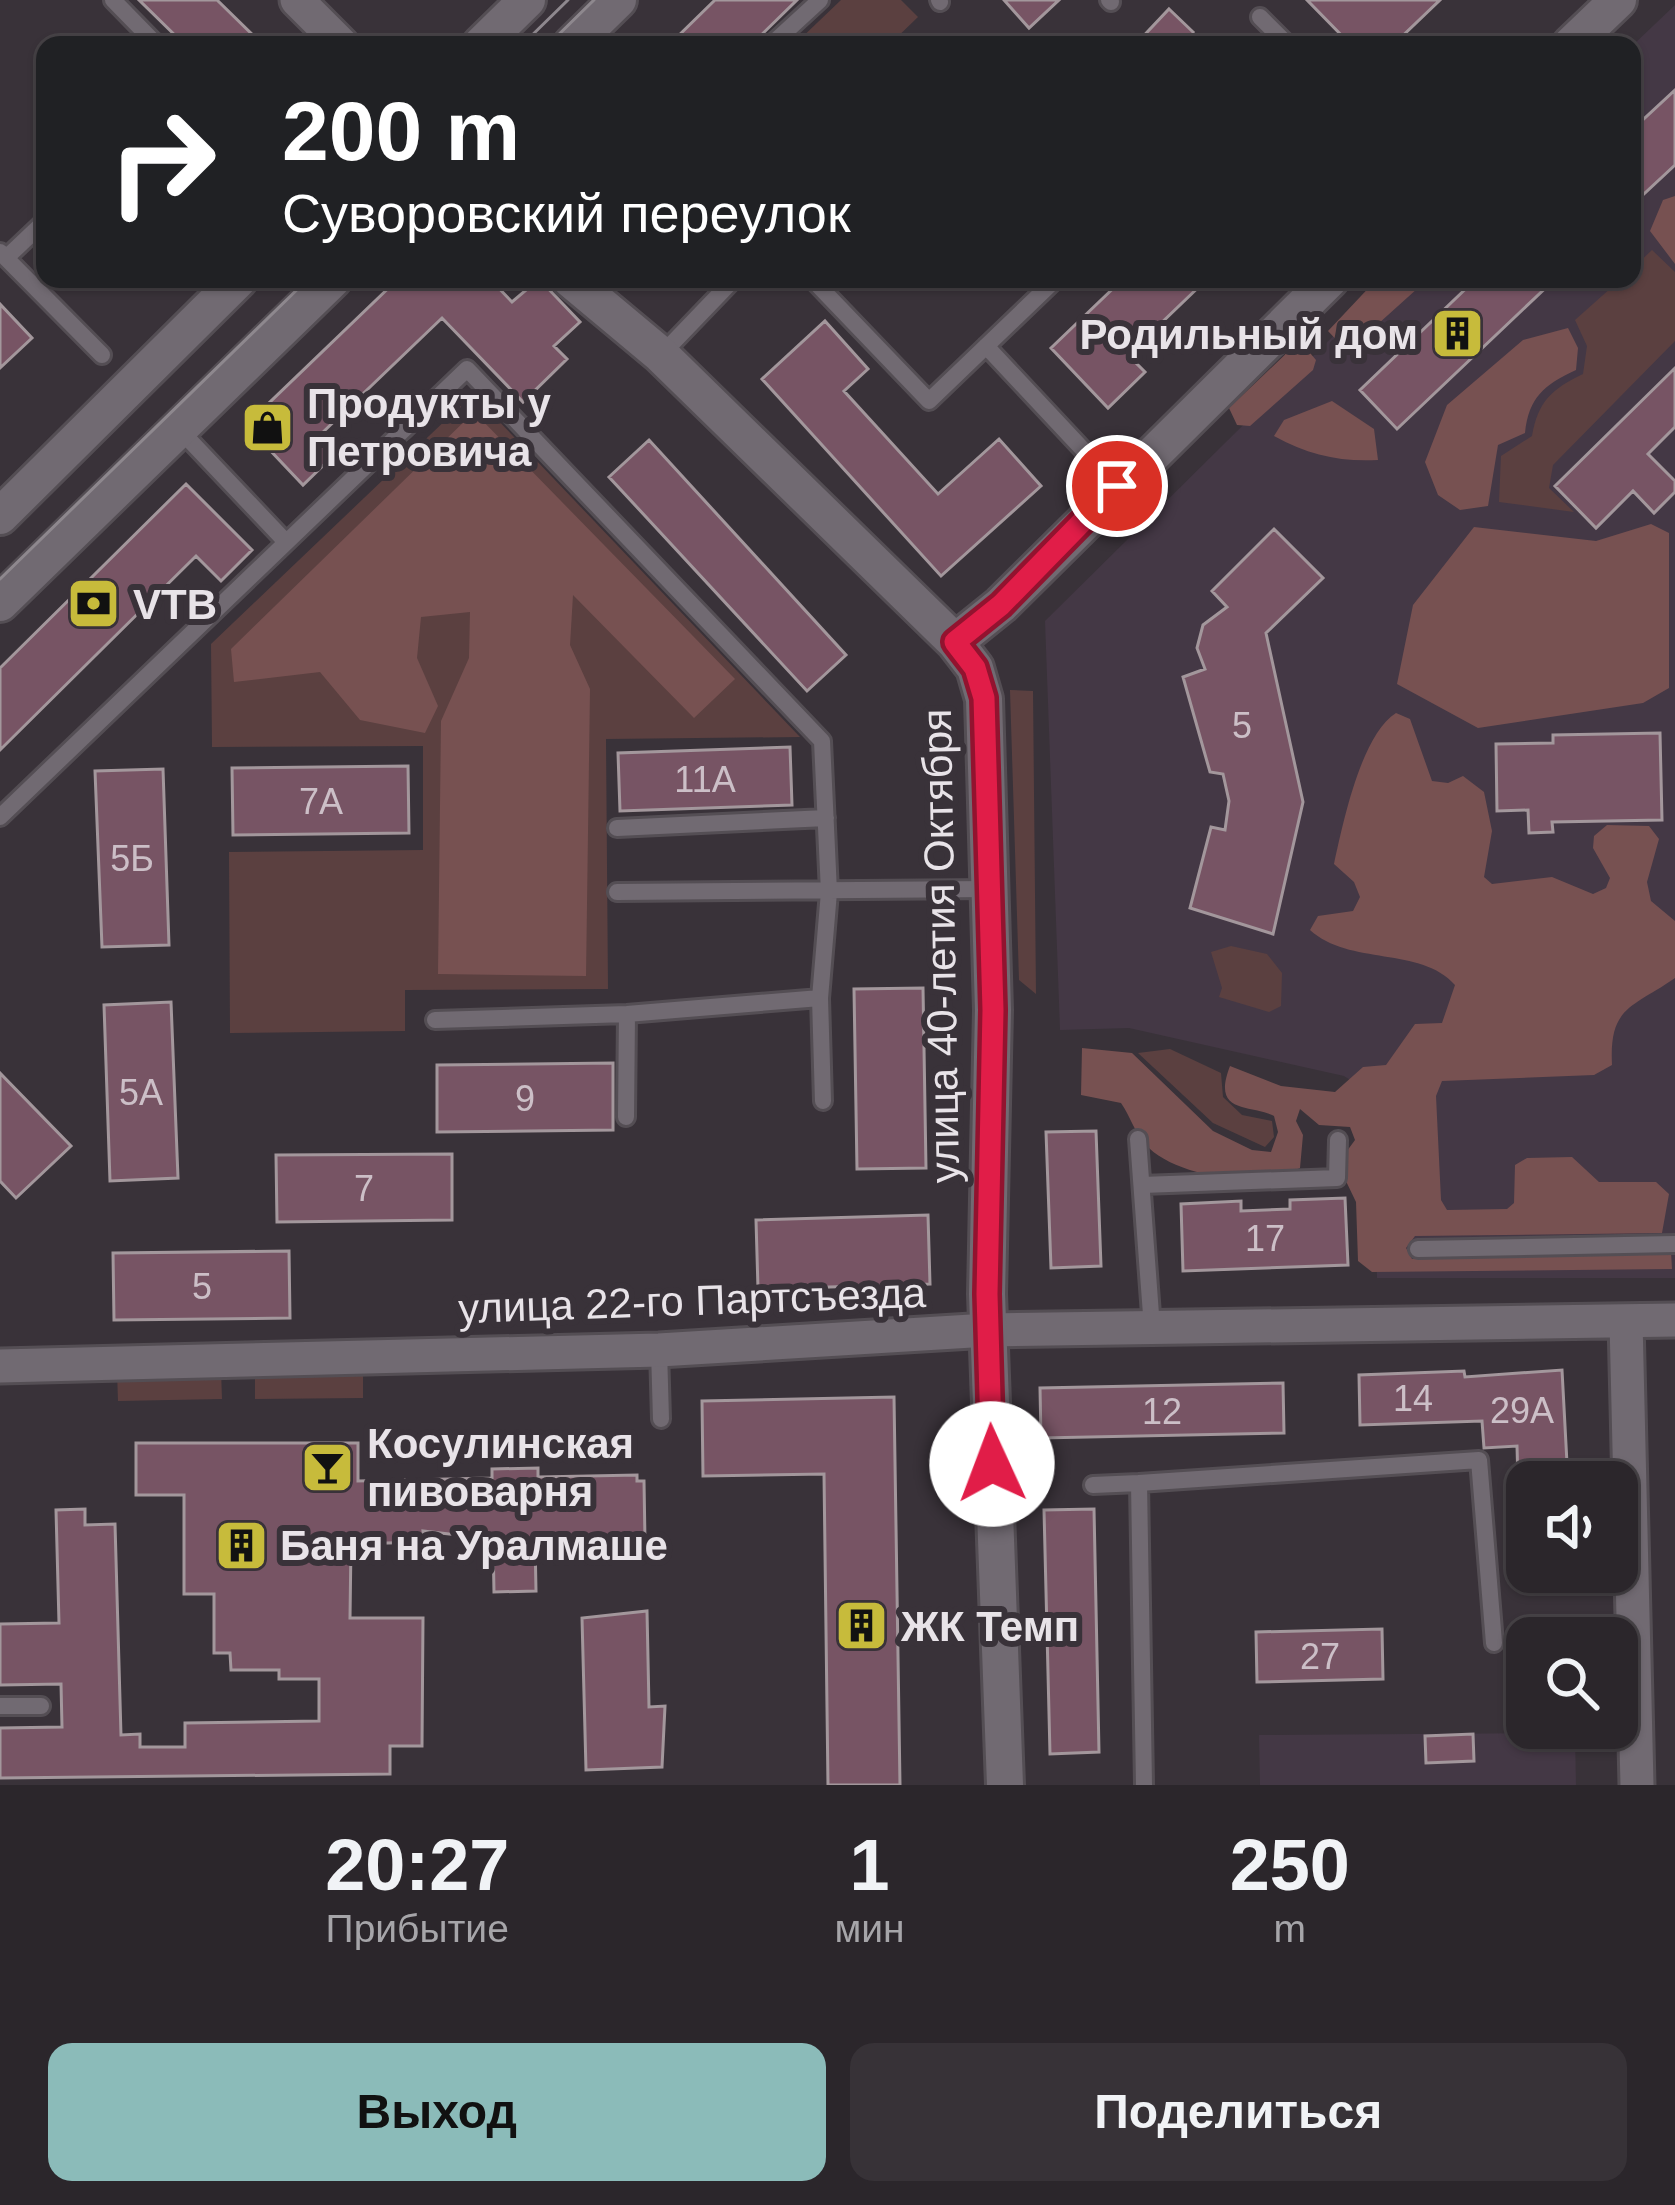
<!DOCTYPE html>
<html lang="ru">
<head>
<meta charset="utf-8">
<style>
	:root { --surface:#2b262b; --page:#373237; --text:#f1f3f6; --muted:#a6a5a9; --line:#474347; --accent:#8bbbb9 }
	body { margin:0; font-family:Helvetica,sans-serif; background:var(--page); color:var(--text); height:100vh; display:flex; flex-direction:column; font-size:45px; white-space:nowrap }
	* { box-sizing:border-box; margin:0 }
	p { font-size:39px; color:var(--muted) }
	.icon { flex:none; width:66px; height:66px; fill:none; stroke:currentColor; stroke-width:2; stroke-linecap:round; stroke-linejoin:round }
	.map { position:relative; height:1785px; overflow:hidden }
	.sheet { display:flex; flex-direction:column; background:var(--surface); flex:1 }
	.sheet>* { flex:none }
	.guide { position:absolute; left:36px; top:36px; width:1605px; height:252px; border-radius:24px; box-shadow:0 3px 9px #0004,0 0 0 3px var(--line); background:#202124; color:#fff; overflow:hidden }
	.tools { position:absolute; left:1506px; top:1461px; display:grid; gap:24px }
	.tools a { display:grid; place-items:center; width:132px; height:132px; border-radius:24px; background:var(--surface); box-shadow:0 3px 9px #0004,0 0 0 3px var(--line); font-size:60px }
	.pin { position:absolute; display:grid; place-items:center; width:102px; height:102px; color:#fff; margin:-51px; border:6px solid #fff; border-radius:50%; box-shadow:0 3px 12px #0007 }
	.me { position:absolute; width:132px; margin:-66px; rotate:358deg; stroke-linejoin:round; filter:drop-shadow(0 0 9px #0008) }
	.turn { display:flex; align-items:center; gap:42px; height:252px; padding:0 48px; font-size:54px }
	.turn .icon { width:156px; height:156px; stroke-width:2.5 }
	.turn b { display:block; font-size:84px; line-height:102px }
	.eta { display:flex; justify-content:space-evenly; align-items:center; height:204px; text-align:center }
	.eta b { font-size:72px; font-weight:800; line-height:84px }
	.primary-button { display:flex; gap:24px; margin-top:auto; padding:24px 48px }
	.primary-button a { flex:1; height:138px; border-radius:24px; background:var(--accent); color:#111; font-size:48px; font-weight:800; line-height:138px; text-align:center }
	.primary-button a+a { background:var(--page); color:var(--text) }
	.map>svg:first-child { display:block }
</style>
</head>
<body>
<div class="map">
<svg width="1675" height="1785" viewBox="0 0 1675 1785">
	<rect width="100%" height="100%" fill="#393239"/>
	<path fill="#443845" d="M 1675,5 L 1675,1278 L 1377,1278 L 1372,1094 L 1344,1076 L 1129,1028 L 1060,1030 L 1045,621 L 1391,279 L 1632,279 L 1632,46 Z
		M 1575,1733 L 1576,1785 L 1260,1785 L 1259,1735 Z"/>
	<path fill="#5b4040" d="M 841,0 L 901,0 L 918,17 L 889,45 L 794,45 Z
		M 1652,250 L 1675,272 L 1675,341 L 1553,465 L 1549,488 L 1574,512 L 1499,502 L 1501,456 L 1532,436 C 1538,401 1552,389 1583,374 L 1587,346 L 1575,320 L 1621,279 L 1632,279 L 1632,269 Z
		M 473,394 L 800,737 L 606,739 L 608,989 L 405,990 L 405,1031 L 230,1033 L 229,852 L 423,850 L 423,746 L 212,747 L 211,644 Z
		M 1010,690 L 1033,691 L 1036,994 L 1019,980 Z
		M 1231,946 L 1267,954 L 1282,973 L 1281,1006 L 1269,1012 L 1219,997 L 1222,988 L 1211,952 Z
		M 1170,1049 L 1221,1073 L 1223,1097 L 1242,1115 L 1272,1121 L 1274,1137 L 1265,1147 L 1213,1123 L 1138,1053 Z
		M 363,1369 L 363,1398 L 255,1399 L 255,1370 Z
		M 221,1370 L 222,1399 L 118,1401 L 117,1372 Z"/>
	<path fill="#775151" d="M 1675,196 L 1675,264 L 1650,231 L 1663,200 Z
		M 1377,279 L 1428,279 L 1358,342 L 1342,346 L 1328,331 Z
		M 1568,328 L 1578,348 L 1576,370 C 1544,385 1529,397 1525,433 L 1498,445 L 1488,506 L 1460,510 L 1438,495 L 1425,462 L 1447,405 L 1523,340 Z
		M 1293,347 L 1305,347 L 1316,360 L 1313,370 L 1250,426 L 1237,425 L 1229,408 Z
		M 1332,401 L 1374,429 L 1378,460 C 1339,462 1309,455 1274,436 L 1284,420 Z
		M 474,412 L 735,679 L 694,718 L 573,595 L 570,645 L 590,689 L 586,976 L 438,974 L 441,721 L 469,658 L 470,612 L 421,617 L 417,658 L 438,706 L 425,733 L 360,720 L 320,672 L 234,682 L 231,649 Z
		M 1651,524 L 1669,533 L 1669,688 L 1643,703 L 1478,728 L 1397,684 L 1413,605 L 1474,527 L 1596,541 Z
		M 1396,713 L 1410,719 L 1432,781 L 1448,783 L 1463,776 L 1484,792 L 1492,831 L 1484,877 L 1492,884 L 1552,877 L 1593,894 L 1606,888 L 1610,878 L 1593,848 L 1594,836 L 1607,825 L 1649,826 L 1659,839 L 1647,882 L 1651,901 L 1675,921 L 1675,978 C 1632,1008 1609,1006 1612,1065 L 1594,1075 L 1442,1081 L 1436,1096 L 1441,1200 L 1447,1210 L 1507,1209 L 1514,1203 L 1515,1165 L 1527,1158 L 1572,1157 L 1599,1182 L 1656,1182 L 1669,1194 L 1662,1233 L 1415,1236 L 1406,1248 L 1412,1259 L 1671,1252 L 1672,1269 L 1372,1272 L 1358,1261 L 1356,1202 L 1344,1177 L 1344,1155 L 1355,1140 L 1350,1127 L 1319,1125 L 1300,1109 L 1296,1121 L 1303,1135 L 1300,1168 C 1262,1189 1175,1178 1145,1144 C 1135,1133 1130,1116 1121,1103 L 1081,1095 L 1082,1048 L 1132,1053 L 1213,1131 L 1252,1150 L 1271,1152 L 1278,1132 L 1274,1116 C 1250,1104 1211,1115 1230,1066 L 1281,1086 L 1335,1092 L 1363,1067 L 1386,1065 L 1415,1024 L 1442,1023 L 1455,985 C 1421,946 1349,966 1310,930 L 1318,916 L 1353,911 L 1360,897 L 1354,882 L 1334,864 C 1343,823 1361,735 1396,713 Z"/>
	<path fill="#775464" stroke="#a3979c" stroke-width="3" d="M 139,0 L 217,0 L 263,45 L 185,45 Z
		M 715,0 L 797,0 L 751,45 L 669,45 Z
		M 1004,0 L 1059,0 L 1029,28 Z
		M 1307,0 L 1440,0 L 1393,45 L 1351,45 Z
		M 1169,9 L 1193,32 L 1181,45 L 1135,45 Z
		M 1675,90 L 1675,165 L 1632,205 L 1632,130 Z
		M 398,279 L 490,279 L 512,302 L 539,279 L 580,322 L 554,346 L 567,359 L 523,402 L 442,318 L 320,435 L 337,452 L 303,485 L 246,425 Z
		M 1123,279 L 1207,279 L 1128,355 L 1145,372 L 1108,408 L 1051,348 Z
		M 1476,279 L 1555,279 L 1397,429 L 1360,390 Z
		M 0,304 L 32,338 L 0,368 Z
		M 825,321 L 868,369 L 844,391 L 938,494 L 999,439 L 1041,486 L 941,576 L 762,379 Z
		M 1675,368 L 1675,427 L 1648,454 L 1675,481 L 1675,492 L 1654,513 L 1633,491 L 1596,528 L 1555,486 Z
		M 649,440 L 846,655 L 807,691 L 609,477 Z
		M 186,484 L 252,550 L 221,581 L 196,556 L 0,750 L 0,668 Z
		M 1274,529 L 1323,578 L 1266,633 L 1303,802 L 1273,934 L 1190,908 L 1211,827 L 1225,830 L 1229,801 L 1223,774 L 1210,772 L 1183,677 L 1205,669 L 1197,648 L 1203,625 L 1227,607 L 1212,591 Z
		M 1660,733 L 1662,820 L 1552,822 L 1553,832 L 1529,833 L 1528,810 L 1497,811 L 1496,744 L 1553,743 L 1553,735 Z
		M 790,747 L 792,805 L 620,811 L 618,753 Z
		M 408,766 L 409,833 L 233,835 L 232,768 Z
		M 163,769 L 169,945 L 102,947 L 95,771 Z
		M 923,988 L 926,1168 L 857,1169 L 854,989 Z
		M 171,1002 L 178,1178 L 110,1181 L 104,1005 Z
		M 613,1063 L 613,1130 L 437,1132 L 437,1065 Z
		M 0,1073 L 71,1146 L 16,1198 L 0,1181 Z
		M 1096,1131 L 1101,1266 L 1051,1268 L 1046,1132 Z
		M 452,1154 L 452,1220 L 277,1222 L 276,1155 Z
		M 1345,1198 L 1348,1265 L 1183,1271 L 1181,1204 L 1241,1201 L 1241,1211 L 1290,1209 L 1290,1200 Z
		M 928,1215 L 930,1284 L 758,1289 L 756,1220 Z
		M 289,1251 L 290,1318 L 114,1320 L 113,1253 Z
		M 1562,1370 L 1568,1482 L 1518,1482 L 1517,1446 L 1484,1448 L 1482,1421 L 1360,1425 L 1359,1375 L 1464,1371 L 1465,1377 Z
		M 1283,1383 L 1284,1433 L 1041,1438 L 1040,1388 Z
		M 894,1397 L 900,1785 L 828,1785 L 824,1474 L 703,1476 L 702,1401 Z
		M 136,1443 L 358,1443 L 358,1481 L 492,1478 L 492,1469 L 538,1468 L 538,1477 L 637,1475 L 637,1481 L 644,1481 L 645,1541 L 634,1541 L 634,1558 L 608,1558 L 608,1538 L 535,1540 L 536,1591 L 494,1592 L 493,1539 L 423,1531 L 424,1542 L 351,1544 L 350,1618 L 423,1618 L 422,1746 L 390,1746 L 390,1774 L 0,1778 L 0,1728 L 62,1727 L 61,1684 L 0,1685 L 0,1624 L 59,1623 L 56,1510 L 85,1509 L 85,1525 L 115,1524 L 121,1735 L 140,1734 L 140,1747 L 185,1747 L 185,1723 L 319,1721 L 319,1679 L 279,1679 L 279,1670 L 231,1670 L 230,1653 L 214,1653 L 214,1594 L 184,1594 L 184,1495 L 136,1495 Z
		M 1094,1509 L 1099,1752 L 1050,1754 L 1044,1510 Z
		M 647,1611 L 649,1707 L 665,1706 L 662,1767 L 586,1770 L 582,1618 Z
		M 1382,1629 L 1383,1679 L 1257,1682 L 1256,1632 Z
		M 1473,1734 L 1474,1761 L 1426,1763 L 1425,1736 Z"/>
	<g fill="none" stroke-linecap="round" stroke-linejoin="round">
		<defs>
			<path id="lane" d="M 113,0 L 157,45
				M 939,0 L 940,2
				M 1109,0 L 1111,2
				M 1260,17 L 1288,45
				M 771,45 L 820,0
				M 0,252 L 6,258 L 45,221
				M 6,258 L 102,355
				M 812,279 L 929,401 L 1056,279
				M 986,346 L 1117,486
				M 661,355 L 734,279
				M 179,429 L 286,542
				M 0,817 L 467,369 L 822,741 L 829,892 L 820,998 L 823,1101
				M 617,828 L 826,818
				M 617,892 L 990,889
				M 435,1020 L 627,1014 L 820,998
				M 626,1117 L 627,1014
				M 1138,1139 L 1152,1328
				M 1142,1185 L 1337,1178 L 1338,1140
				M 1418,1249 L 1675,1244
				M 659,1350 L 661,1419
				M 1093,1485 L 1139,1483
				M 0,1706 L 41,1706
				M 1144,1785 L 1139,1483 L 1479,1460 L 1494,1643"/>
			<path id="street" d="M 297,0 L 342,45
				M 1626,1321 L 1637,1785
				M 0,1366 L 659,1350 L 988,1330 L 1675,1320"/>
			<path id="secondary" d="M 481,45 L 527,0
				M 572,45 L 618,0
				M 1571,45 L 1618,0
				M 570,279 L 661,355 L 955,642 L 975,668 L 984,699 L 993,1010 L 987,1294 L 1005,1785
				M 0,516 L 239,279
				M 0,603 L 333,279
				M 955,642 L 1001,605 L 1330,279"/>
		</defs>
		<use href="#lane" stroke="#544e54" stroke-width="22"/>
		<use href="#street" stroke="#544e54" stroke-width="39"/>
		<use href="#secondary" stroke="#544e54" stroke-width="42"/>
		<use href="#lane" stroke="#716a72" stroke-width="16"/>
		<use href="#street" stroke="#716a72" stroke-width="33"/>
		<use href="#secondary" stroke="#716a72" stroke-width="36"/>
		<path stroke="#8e888e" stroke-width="3" d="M 522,45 L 568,0
			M 548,45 L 594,0
			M 0,579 L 308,279"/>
	</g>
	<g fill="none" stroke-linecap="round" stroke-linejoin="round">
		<defs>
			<path id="route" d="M 992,1464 L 987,1294 L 993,1010 L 984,698 L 975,668 L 955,642 L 1001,605 L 1117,486"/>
		</defs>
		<use href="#route" stroke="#92132f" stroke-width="30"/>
		<use href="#route" stroke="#e11d48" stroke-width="21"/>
	</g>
	<defs>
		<symbol id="building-square" viewBox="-11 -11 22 22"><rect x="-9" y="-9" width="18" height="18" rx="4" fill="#c7bb3b" stroke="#393239"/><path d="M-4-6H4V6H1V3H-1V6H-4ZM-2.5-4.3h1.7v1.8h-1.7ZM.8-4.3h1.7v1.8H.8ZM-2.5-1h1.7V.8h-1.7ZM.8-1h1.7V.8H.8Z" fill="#111"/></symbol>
		<symbol id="shop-square" viewBox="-11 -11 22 22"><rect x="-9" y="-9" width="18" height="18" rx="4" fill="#c7bb3b" stroke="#393239"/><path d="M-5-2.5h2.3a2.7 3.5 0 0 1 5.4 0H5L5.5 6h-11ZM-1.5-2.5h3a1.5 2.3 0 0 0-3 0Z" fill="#111"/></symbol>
		<symbol id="bank-square" viewBox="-11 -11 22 22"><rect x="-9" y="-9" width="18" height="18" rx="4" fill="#c7bb3b" stroke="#393239"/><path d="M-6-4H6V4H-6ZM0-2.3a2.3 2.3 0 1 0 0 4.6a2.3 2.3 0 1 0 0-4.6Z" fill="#111"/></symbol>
		<symbol id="bar-square" viewBox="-11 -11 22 22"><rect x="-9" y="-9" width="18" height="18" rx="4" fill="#c7bb3b" stroke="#393239"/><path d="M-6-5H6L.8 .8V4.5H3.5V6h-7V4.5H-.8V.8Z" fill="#111"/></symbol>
	</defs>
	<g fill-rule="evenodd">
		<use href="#building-square" x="1428" y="304" width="59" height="59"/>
		<use href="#shop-square" x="238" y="398" width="59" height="59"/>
		<use href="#bank-square" x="64" y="574" width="59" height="59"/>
		<use href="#bar-square" x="298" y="1438" width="59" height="59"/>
		<use href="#building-square" x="212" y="1516" width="59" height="59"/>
		<use href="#building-square" x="832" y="1596" width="59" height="59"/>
	</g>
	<g text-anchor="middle" stroke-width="12" stroke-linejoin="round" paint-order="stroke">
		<g font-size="36" fill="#ccbfc7">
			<text x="1242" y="738">5</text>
			<text x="705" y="792">11А</text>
			<text x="321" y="814">7А</text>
			<text x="132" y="871">5Б</text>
			<text x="141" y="1105">5А</text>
			<text x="525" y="1111">9</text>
			<text x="364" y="1201">7</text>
			<text x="1265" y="1251">17</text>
			<text x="202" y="1299">5</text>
			<text x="1413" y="1411">14</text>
			<text x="1522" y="1423">29А</text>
			<text x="1162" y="1424">12</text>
			<text x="1320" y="1669">27</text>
		</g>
		<g font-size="42" font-weight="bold" fill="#e8e3e8" stroke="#393239" text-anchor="start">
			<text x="1418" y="349" text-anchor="end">Родильный дом</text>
			<text x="307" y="418">Продукты у<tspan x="307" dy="48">Петровича</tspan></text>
			<text x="133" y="619">VTB</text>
			<text x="367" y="1458">Косулинская<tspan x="367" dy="48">пивоварня</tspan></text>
			<text x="280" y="1560">Баня на Уралмаше</text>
			<text x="901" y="1641">ЖК Темп</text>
		</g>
		<g font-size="42" fill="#e8e3e8" stroke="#393239">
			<text transform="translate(940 946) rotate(-91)" y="15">улица 40-летия Октября</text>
			<text transform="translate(692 1300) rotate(-2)" y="15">улица 22-го Партсъезда</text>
		</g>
	</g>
</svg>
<div class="tools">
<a><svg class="icon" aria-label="sound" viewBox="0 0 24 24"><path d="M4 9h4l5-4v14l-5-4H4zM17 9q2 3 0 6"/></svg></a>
<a><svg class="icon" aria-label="search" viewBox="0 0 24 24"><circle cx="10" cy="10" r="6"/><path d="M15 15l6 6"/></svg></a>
</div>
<div class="pin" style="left:1117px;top:486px;background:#d93025"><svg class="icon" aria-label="arrive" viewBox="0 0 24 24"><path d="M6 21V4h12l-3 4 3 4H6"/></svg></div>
<svg class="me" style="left:992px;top:1464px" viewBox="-20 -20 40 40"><circle r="19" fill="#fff"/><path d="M0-13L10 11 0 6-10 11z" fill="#e11d48"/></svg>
<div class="guide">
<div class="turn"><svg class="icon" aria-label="right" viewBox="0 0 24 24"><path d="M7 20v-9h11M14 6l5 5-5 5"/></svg><div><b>200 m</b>Суворовский переулок</div></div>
</div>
</div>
<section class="sheet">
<div class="eta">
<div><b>20:27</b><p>Прибытие</p></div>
<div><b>1</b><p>мин</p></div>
<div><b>250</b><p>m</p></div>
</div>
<div class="primary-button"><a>Выход</a><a>Поделиться</a></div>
</section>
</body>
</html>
